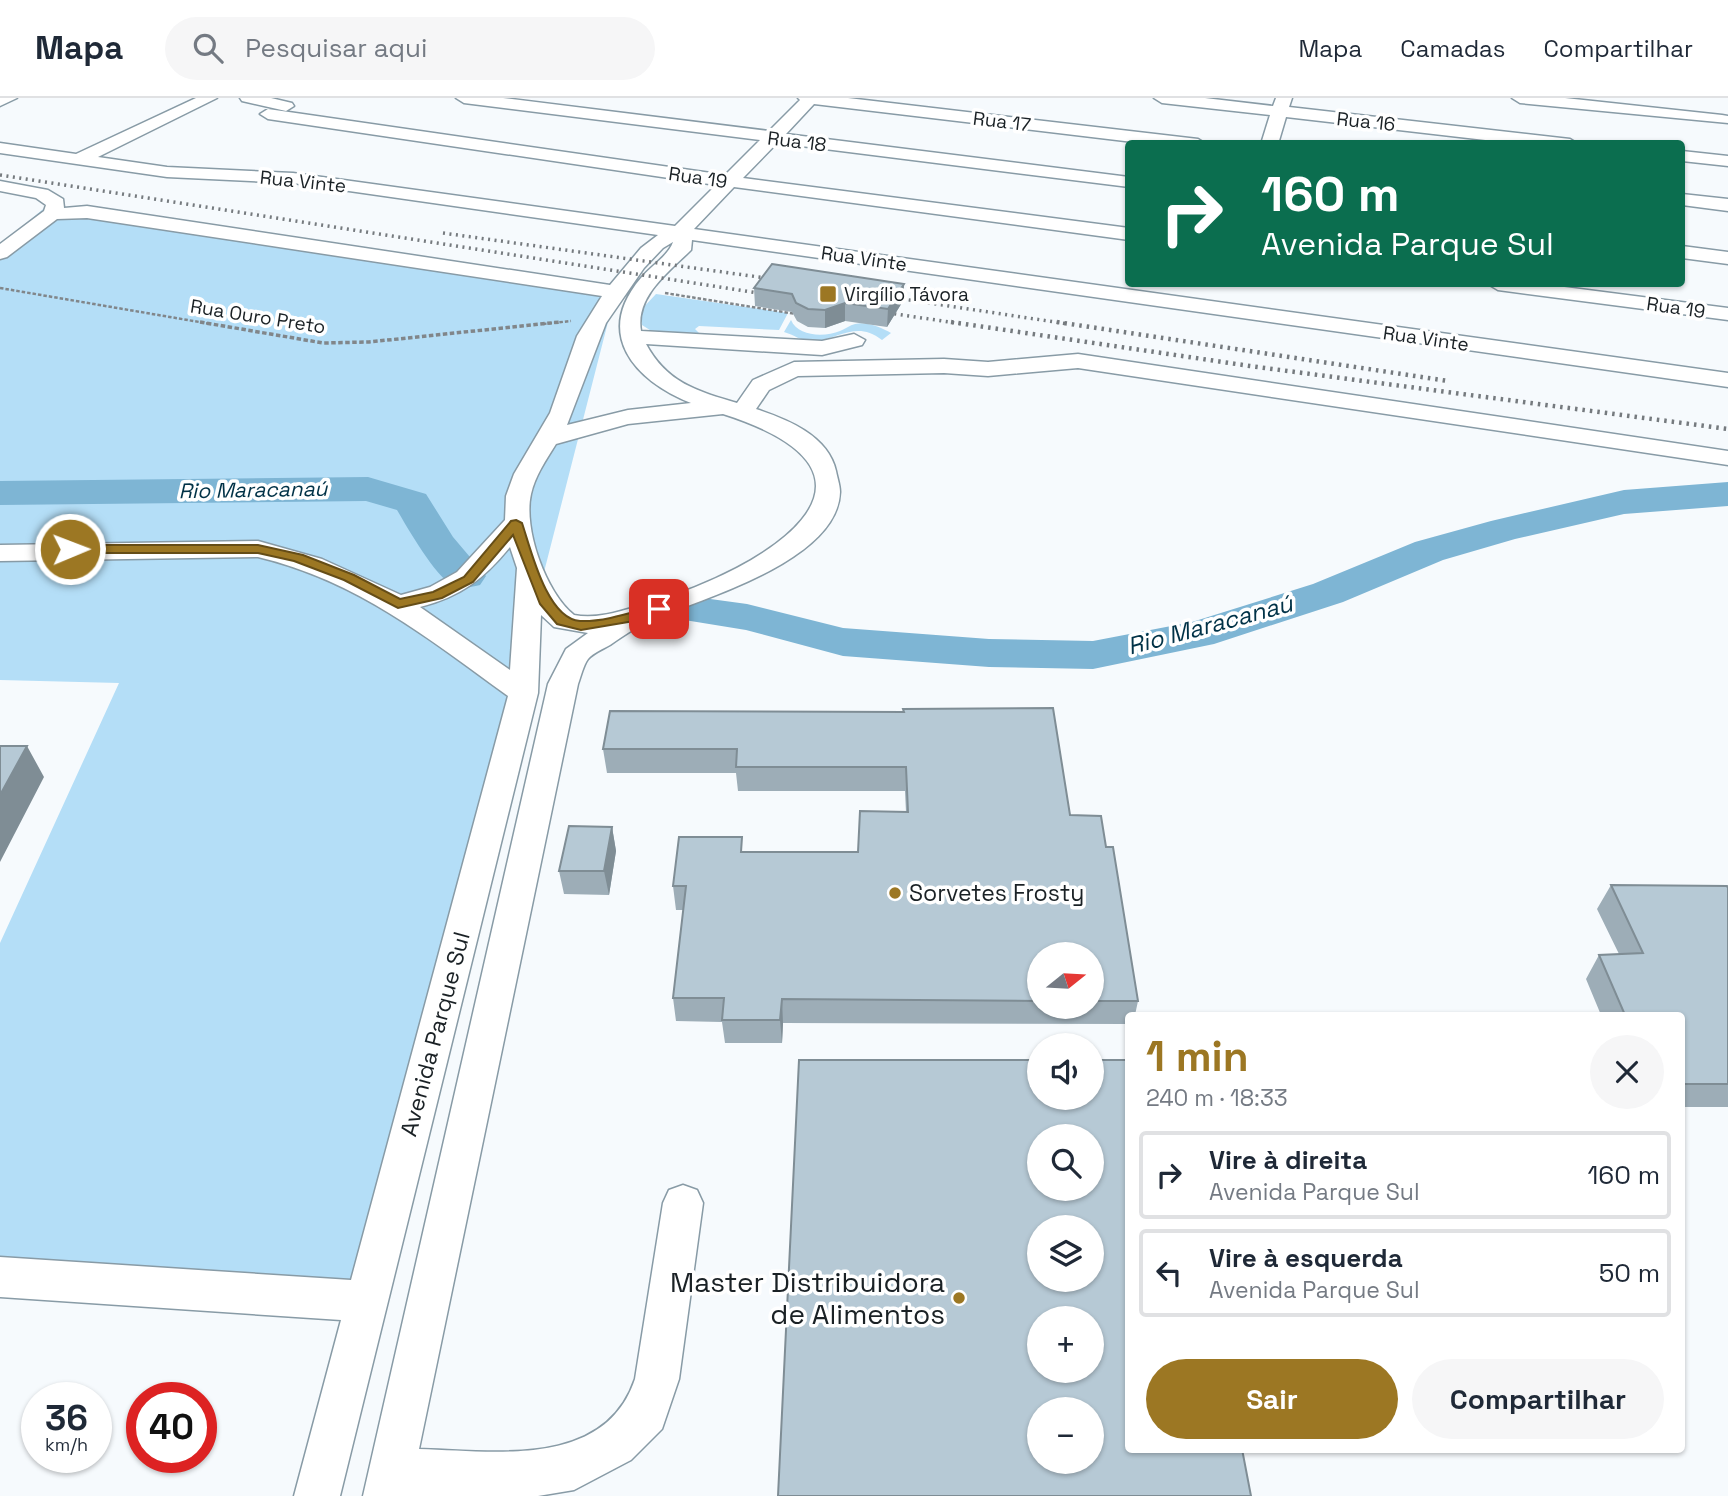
<!DOCTYPE html>
<html lang="pt">
<head>
<meta charset="utf-8">
<style>
	:root { --surface:#fff; --page:#f6f6f7; --text:#1f2937; --muted:#747a83; --line:#e0e1e3; --accent:#9c7723 }
	body { margin:0; font-family:"Space Grotesk",sans-serif; background:var(--page); color:var(--text); height:100vh; display:flex; flex-direction:column; font-size:26px; white-space:nowrap }
	* { box-sizing:border-box; margin:0 }
	p { font-size:23px; color:var(--muted) }
	.icon { flex:none; width:38px; height:38px; fill:none; stroke:currentColor; stroke-width:2; stroke-linecap:round; stroke-linejoin:round }
	.map { position:relative; flex:1; overflow:hidden }
	.sheet { position:absolute; left:1125px; top:914px; width:560px; height:441px; display:flex; flex-direction:column; background:var(--surface); border-radius:7px; box-shadow:0 2px 5px #0004 }
	.sheet>* { flex:none }
	.banner { position:absolute; left:1125px; top:42px; width:560px; height:147px; border-radius:7px; box-shadow:0 2px 5px #0004; background:#0b6e4f; color:#fff; overflow:hidden }
	.needle { width:46px; rotate:72deg }
	.buttons { position:absolute; left:1027px; top:844px; display:grid; gap:14px }
	.buttons a { display:grid; place-items:center; width:77px; height:77px; border-radius:50%; background:var(--surface); box-shadow:0 2px 5px #0004; font-size:35px }
	.speed { position:absolute; left:21px; top:1284px; display:flex; gap:14px; font-size:35px; font-weight:700; text-align:center }
	.speed>* { display:grid; place-content:center; width:91px; height:91px; border-radius:50%; background:var(--surface); box-shadow:0 2px 5px #0004; line-height:1 }
	.speed small { font-size:18px; font-weight:400 }
	.speed .limit { border:10px solid #d22; background:#fff; color:#111 }
	.pin { position:absolute; display:grid; place-items:center; width:60px; height:60px; color:#fff; margin:-30px; border-radius:14px; box-shadow:0 4px 10px #0006 }
	.me { position:absolute; width:77px; margin:-38px; rotate:89deg; stroke-linejoin:round; filter:drop-shadow(0 0 5px #0008) }
	.turn { display:flex; align-items:center; gap:24px; height:147px; padding:0 21px; font-size:32px }
	.turn .icon { width:91px; height:91px; stroke-width:2.5 }
	.turn b { display:block; font-size:49px; line-height:60px }
	.round { display:grid; place-items:center; flex:none; width:74px; height:74px; border-radius:37px; background:var(--page) }
	.headline { display:flex; align-items:center; justify-content:space-between; height:119px; padding:0 21px }
	h1 { font-size:42px; font-weight:600; line-height:52px; color:var(--accent) }
	.cta { display:flex; gap:14px; margin-top:auto; padding:14px 21px }
	.cta a { flex:1; height:80px; border-radius:42px; background:var(--accent); color:#fff; font-size:28px; font-weight:600; line-height:80px; text-align:center }
	.cta a+a { background:var(--page); color:var(--text) }
	ul { padding:0; list-style:none }
	li { display:flex; align-items:center; gap:21px; height:88px; margin:0 14px 10px; padding:0 7px; border:4px solid var(--line); border-radius:7px }
	li div { flex:1 }
	li b { display:block; font-size:26px }
	li em { font-style:normal }
	header { display:flex; align-items:center; gap:42px; box-sizing:border-box; height:98px; padding:0 35px; background:var(--surface); border-bottom:2px solid var(--line) }
	header strong { font-size:33px }
	nav { display:flex; gap:38px; margin-inline-start:auto; font-size:24px }
	.search { width:490px; height:63px; background:var(--page); display:flex; align-items:center; gap:18px; box-sizing:border-box; padding:0 24px; border-radius:38px; color:var(--muted); font-size:26px }
	.map>svg:first-child { display:block }
</style>
</head>
<body>
<header>
<strong>Mapa</strong>
<div class="search"><svg class="icon" aria-label="search" viewBox="0 0 24 24"><circle cx="10" cy="10" r="6"/><path d="M15 15l6 6"/></svg>Pesquisar aqui</div>
<nav><a>Mapa</a><a>Camadas</a><a>Compartilhar</a></nav>
</header>
<div class="map">
<svg width="1728" height="1398" viewBox="0 0 1728 1398">
	<rect width="100%" height="100%" fill="#f6fafd"/>
	<path fill="#b4def7" d="M 48,107 L 622,196 L 608,224 L 362,1185 L 0,1169 L 0,845 L 119,585 L 0,582 L 0,147 Z
		M 656,196 L 788,215 L 779,232 L 699,228 L 695,231 L 699,235 L 653,234 L 642,227 L 640,213 Z
		M 791,222 C 798,239 825,239 840,233 C 845,231 850,227 855,226 C 867,223 882,230 891,235 L 882,242 C 858,223 841,239 817,243 C 803,245 795,237 784,234 Z"/>
	<g fill="none" stroke-linecap="round" stroke-linejoin="round">
		<path fill="#7eb5d4" fill-rule="evenodd" d="M 368,379 L 426,396 L 453,439 L 486,478 L 480,487 C 470,489 462,492 453,487 C 436,480 407,429 397,412 L 366,403 L 0,407 L 0,383 Z
			M 1728,384 L 1728,408 L 1624,416 L 1515,441 L 1443,462 L 1343,504 L 1214,546 L 1093,571 L 989,569 L 843,558 L 746,532 L 666,519 L 660,510 L 666,501 L 681,497 L 747,506 L 843,530 L 989,541 L 1093,543 L 1192,524 L 1313,486 L 1415,444 L 1491,423 L 1624,392 Z"/>
		<defs>
			<path id="minor" d="M 0,0 L 17,0 L 0,8 Z
				M 196,0 L 217,0 L 98,59 L 167,69 L 293,75 L 675,128 L 716,87 L 268,21 L 260,16 L 268,11 L 725,77 L 760,42 L 464,5 L 456,0 L 503,0 L 769,33 L 800,2 L 798,0 L 848,0 L 1198,41 L 1206,46 L 1150,46 L 814,6 L 786,36 L 1129,79 L 1129,89 L 777,45 L 743,80 L 1129,130 L 1129,142 L 734,89 L 694,131 L 1728,275 L 1728,289 L 692,142 L 691,152 C 669,174 635,198 641,233 L 822,243 L 854,236 L 865,242 L 862,247 L 822,257 L 646,246 C 667,285 697,293 737,305 L 753,282 L 794,264 L 944,261 L 988,264 L 1078,256 L 1728,353 L 1728,367 L 1078,270 L 988,278 L 944,275 L 798,278 L 769,292 L 756,311 C 786,321 828,337 836,373 C 837,379 840,387 840,394 C 838,463 701,501 651,522 C 636,529 623,538 610,547 C 603,551 593,555 588,561 C 583,568 581,578 578,586 L 419,1351 C 494,1353 605,1371 635,1281 L 663,1105 L 669,1092 L 683,1087 L 697,1092 L 703,1105 L 679,1281 L 662,1331 L 631,1362 L 574,1392 L 538,1398 L 363,1398 L 548,586 L 566,551 L 588,535 L 554,529 L 541,517 L 538,595 L 340,1398 L 294,1398 L 341,1222 L 0,1199 L 0,1159 L 351,1182 L 508,598 C 426,539 358,483 258,459 L 0,463 L 0,447 L 258,443 L 322,461 L 401,497 L 430,489 L 457,474 L 505,422 L 506,398 L 514,376 L 550,315 L 577,238 L 602,198 L 87,120 L 57,121 L 7,159 L 0,161 L 0,146 L 44,113 L 46,107 L 36,100 L 0,93 L 0,83 L 48,92 L 63,101 L 64,110 L 87,108 L 610,187 L 641,150 L 658,137 L 293,85 L 167,79 L 0,55 L 0,45 L 76,56 ZM 673,144 C 669,157 650,169 641,180 C 594,235 633,282 691,305 L 628,312 L 567,327 L 606,225 L 644,170 L 663,150 ZM 723,316 C 920,379 759,473 652,504 C 627,511 600,522 574,517 C 546,495 523,431 531,396 C 535,378 546,362 556,346 L 628,326 ZM 510,449 L 517,470 L 510,572 L 420,509 C 460,499 484,481 510,449 Z
				M 240,0 L 271,0 L 292,5 L 294,8 L 286,13 L 242,3 Z
				M 1154,0 L 1205,0 L 1273,8 L 1276,0 L 1292,0 L 1289,9 L 1570,41 L 1578,46 L 1520,46 L 1286,19 L 1278,46 L 1261,46 L 1270,17 L 1162,5 Z
				M 1512,0 L 1565,0 L 1722,17 L 1728,18 L 1728,25 L 1520,5 Z
				M 1682,53 L 1728,58 L 1728,68 L 1682,63 Z
				M 1682,96 L 1728,101 L 1728,113 L 1682,107 Z
				M 1682,148 L 1728,154 L 1728,166 L 1682,160 Z
				M 1488,186 L 1541,186 L 1728,210 L 1728,222 L 1498,192 Z"/>
		</defs>
		<use href="#minor" stroke="#889ba6" stroke-width="3"/>
		<path stroke="#81868a" stroke-width="2.5" stroke-dasharray="3.5 2" stroke-linecap="butt" d="M 0,190 L 211,226
			M 665,195 L 796,216
			M 543,226 L 571,223"/>
		<path stroke="#81868a" stroke-width="3.5" stroke-dasharray="4.5 2.5" stroke-linecap="butt" d="M 200,224 L 323,245 L 369,244 L 560,224"/>
		<use href="#minor" fill="#fff" fill-rule="evenodd"/>
		<path stroke="#757a7e" stroke-width="3.5" stroke-dasharray="2 4.5" stroke-linecap="butt" d="M 0,77 L 771,197
			M 443,135 L 780,182
			M 883,198 L 1068,226
			M 875,213 L 963,226"/>
		<path stroke="#757a7e" stroke-width="4.5" stroke-dasharray="2.5 5" stroke-linecap="butt" d="M 951,224 L 1250,268 L 1728,331
			M 1057,224 L 1448,283"/>
	</g>
	<path fill="#9dadb7" fill-rule="evenodd" d="M 904,186 L 903,203 L 887,229 L 845,223 L 825,230 L 808,229 L 797,223 L 792,214 L 755,208 L 754,190 Z
		M 903,614 L 1070,717 L 1106,749 L 1138,903 L 1135,917 L 1129,917 L 1129,926 L 783,925 L 782,945 L 725,945 L 722,924 L 676,923 L 673,900 L 683,812 L 676,812 L 673,788 L 743,754 L 858,754 L 906,714 L 905,693 L 738,693 L 736,675 L 607,675 L 603,651 ZM 1040,856 L 1092,856 L 1092,908 L 1040,908 Z
		M 612,729 L 616,753 L 609,797 L 564,796 L 559,773 Z
		M 1611,787 L 1728,790 L 1728,1009 L 1682,1009 L 1682,917 L 1601,917 L 1586,881 L 1599,857 L 1619,856 L 1597,811 Z"/>
	<path fill="#7f8d95" d="M 904,186 L 903,203 L 887,229 L 888,211 Z
		M 845,205 L 845,223 L 825,230 L 825,212 Z
		M 27,648 L 44,679 L 0,764 L 0,697 Z
		M 612,729 L 616,753 L 609,797 L 604,773 Z
		M 782,901 L 783,925 L 782,945 L 780,922 Z"/>
	<path fill="#b6c9d5" stroke="#7f8d95" stroke-width="2" fill-rule="evenodd" d="M 772,166 L 904,186 L 888,211 L 845,205 L 825,212 L 808,211 L 796,205 L 792,196 L 754,190 Z
		M 1053,610 L 1070,717 L 1101,718 L 1106,749 L 1113,749 L 1138,903 L 1092,903 L 1092,856 L 1040,856 L 1040,903 L 782,901 L 780,922 L 722,922 L 724,900 L 673,900 L 686,788 L 673,788 L 679,739 L 742,739 L 741,754 L 858,754 L 860,713 L 908,714 L 906,669 L 736,669 L 737,651 L 603,651 L 610,613 L 904,614 L 903,611 Z
		M 0,648 L 27,648 L 0,697 Z
		M 569,728 L 612,729 L 604,773 L 559,773 Z
		M 1611,787 L 1727,788 L 1728,790 L 1728,986 L 1682,986 L 1682,917 L 1625,917 L 1599,857 L 1643,855 Z
		M 799,962 L 1040,962 L 1040,999 L 1092,999 L 1092,962 L 1129,962 L 1129,1351 L 1242,1351 L 1251,1398 L 778,1398 ZM 1040,1038 L 1092,1038 L 1092,1090 L 1040,1090 ZM 1040,1129 L 1092,1129 L 1092,1181 L 1040,1181 ZM 1040,1220 L 1092,1220 L 1092,1272 L 1040,1272 ZM 1040,1311 L 1092,1311 L 1092,1363 L 1040,1363 Z"/>
	<path fill="#9c7723" stroke="#654d17" stroke-width="2" d="M 516,422 L 522,425 C 531,452 547,521 580,523 C 606,524 635,513 659,507 L 666,511 L 634,523 L 581,532 L 557,526 L 540,506 L 513,437 L 473,484 L 442,500 L 398,510 L 344,482 L 294,463 L 258,455 L 70,455 L 64,451 L 70,447 L 258,447 L 303,457 L 354,477 L 400,501 L 433,494 L 464,479 L 511,423 Z"/>
	<g fill="#9c7723" stroke="#fff" stroke-width="2.5">
		<rect x="819" y="187" width="18" height="18" rx="3.5"/>
		<circle cx="895" cy="795" r="7"/>
		<circle cx="959" cy="1200" r="7"/>
	</g>
	<g text-anchor="middle" stroke-width="7" stroke-linejoin="round" paint-order="stroke">
		<g font-size="19" fill="#1a2125" stroke="#fff">
			<text transform="translate(1002 23) rotate(7)" y="7">Rua 17</text>
			<text transform="translate(1366 23) rotate(6)" y="7">Rua 16</text>
			<text transform="translate(797 43) rotate(7)" y="7">Rua 18</text>
			<text transform="translate(698 79) rotate(8)" y="7">Rua 19</text>
			<text transform="translate(303 83) rotate(6)" y="7">Rua Vinte</text>
			<text transform="translate(864 160) rotate(8)" y="7">Rua Vinte</text>
			<text transform="translate(1676 209) rotate(8)" y="7">Rua 19</text>
			<text transform="translate(258 218) rotate(9)" y="7">Rua Ouro Preto</text>
			<text transform="translate(1426 240) rotate(8)" y="7">Rua Vinte</text>
		</g>
		<g font-size="19" fill="#1a2125" stroke="#fff" text-anchor="start">
			<text x="844" y="203">Virgílio Távora</text>
		</g>
		<g font-size="21" font-style="italic" fill="#013247" stroke="#fff">
			<text transform="translate(253 392) rotate(-1)" y="7">Rio Maracanaú</text>
		</g>
		<g font-size="23" fill="#1a2125" stroke="#fff" text-anchor="start">
			<text x="909" y="803">Sorvetes Frosty</text>
		</g>
		<g font-size="23" fill="#1a2125" stroke="#fff">
			<text transform="translate(435 936) rotate(-75)" y="8">Avenida Parque Sul</text>
		</g>
		<g font-size="24" font-style="italic" fill="#013247" stroke="#fff">
			<text transform="translate(1210 527) rotate(-15)" y="8">Rio Maracanaú</text>
		</g>
		<g font-size="28" fill="#1a2125" stroke="#fff" text-anchor="end">
			<text x="945" y="1194">Master Distribuidora<tspan x="945" dy="32">de Alimentos</tspan></text>
		</g>
	</g>
</svg>
<div class="buttons">
<a><svg class="needle" viewBox="-14 -14 28 28"><path d="M0-13l5 13h-10z" fill="#e53935"/><path d="M0 13l5-13h-10z" fill="#747a83"/></svg></a>
<a><svg class="icon" aria-label="sound" viewBox="0 0 24 24"><path d="M4 9h4l5-4v14l-5-4H4zM17 9q2 3 0 6"/></svg></a>
<a><svg class="icon" aria-label="search" viewBox="0 0 24 24"><circle cx="10" cy="10" r="6"/><path d="M15 15l6 6"/></svg></a>
<a><svg class="icon" aria-label="layers" viewBox="0 0 24 24"><path d="M12 4l9 5-9 5-9-5zM3 14l9 5 9-5"/></svg></a>
<a>+</a>
<a>−</a>
</div>
<div class="speed"><div>36<small>km/h</small></div><div class="limit">40</div></div>
<div class="pin" style="left:659px;top:511px;background:#d93025"><svg class="icon" aria-label="arrive" viewBox="0 0 24 24"><path d="M6 21V4h12l-3 4 3 4H6"/></svg></div>
<svg class="me" style="left:70px;top:451px" viewBox="-20 -20 40 40"><circle r="17" fill="#9c7723" stroke="#fff" stroke-width="3"/><path d="M0-11L8 9 0 5-8 9z" fill="#fff"/></svg>
<div class="banner">
<div class="turn"><svg class="icon" aria-label="right" viewBox="0 0 24 24"><path d="M7 20v-9h11M14 6l5 5-5 5"/></svg><div><b>160 m</b>Avenida Parque Sul</div></div>
</div>
<section class="sheet">
<div class="headline"><div><h1>1 min</h1><p>240 m · 18:33</p></div><a class="round"><svg class="icon" aria-label="close" viewBox="0 0 24 24"><path d="M6 6l12 12M18 6L6 18"/></svg></a></div>
<ul>
<li><svg class="icon" aria-label="right" viewBox="0 0 24 24"><path d="M7 20v-9h11M14 6l5 5-5 5"/></svg><div><b>Vire à direita</b><p>Avenida Parque Sul</p></div><em>160 m</em></li>
<li><svg class="icon" aria-label="left" viewBox="0 0 24 24"><path d="M17 20v-9H6M10 6l-5 5 5 5"/></svg><div><b>Vire à esquerda</b><p>Avenida Parque Sul</p></div><em>50 m</em></li>
</ul>
<div class="cta"><a>Sair</a><a>Compartilhar</a></div>
</section>
</div>
</body>
</html>
